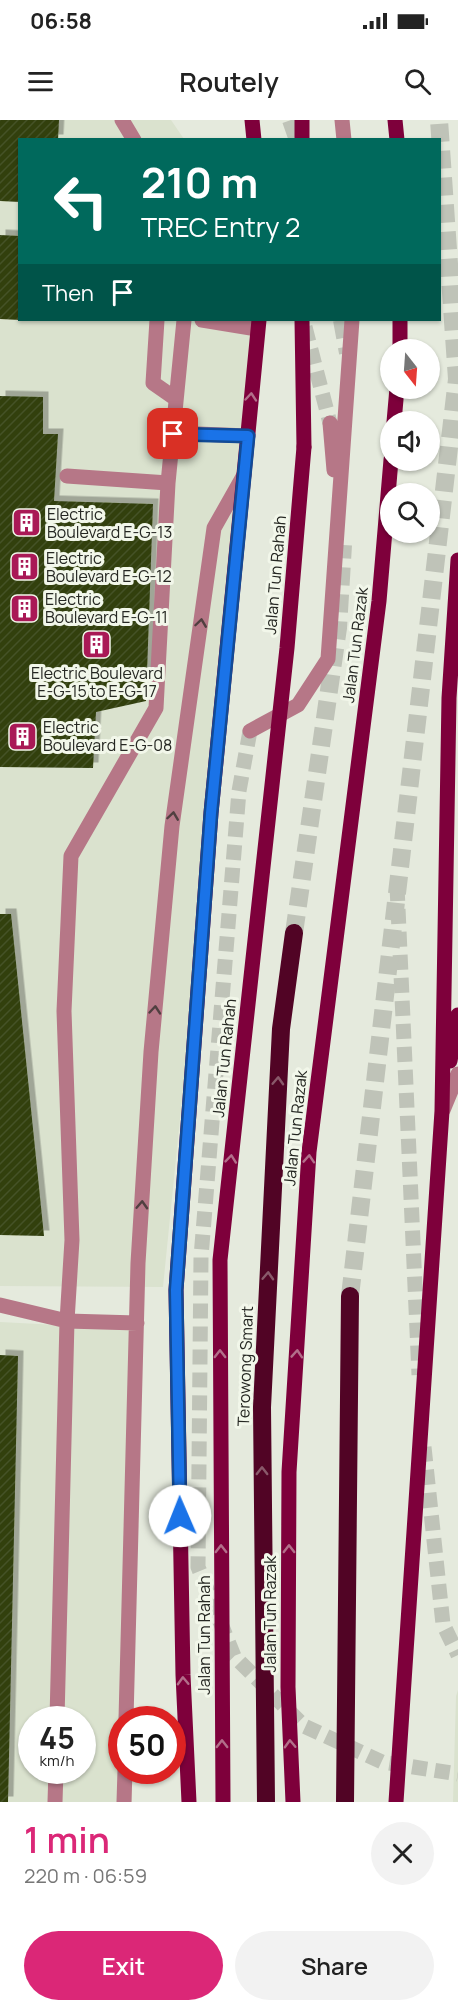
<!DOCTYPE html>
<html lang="en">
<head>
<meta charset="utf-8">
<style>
	:root { --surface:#fff; --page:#f2f2f2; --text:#222; --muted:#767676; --accent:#db2777 }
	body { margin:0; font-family:Manrope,sans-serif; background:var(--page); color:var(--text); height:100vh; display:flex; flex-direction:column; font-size:22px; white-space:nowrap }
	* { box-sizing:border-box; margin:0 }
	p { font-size:20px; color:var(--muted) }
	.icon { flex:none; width:33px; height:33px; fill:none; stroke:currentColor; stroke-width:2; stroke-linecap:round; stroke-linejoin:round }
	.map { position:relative; height:1682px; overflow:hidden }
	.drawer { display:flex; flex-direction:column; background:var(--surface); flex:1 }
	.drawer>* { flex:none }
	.guide { position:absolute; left:18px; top:18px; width:423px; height:183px; border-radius:0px; box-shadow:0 2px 4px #0004; background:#00695c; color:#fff; overflow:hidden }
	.needle { width:39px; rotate:163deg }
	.fabs { position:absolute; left:380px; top:219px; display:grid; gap:12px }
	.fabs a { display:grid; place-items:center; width:60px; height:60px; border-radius:50%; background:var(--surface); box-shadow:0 2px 4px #0004; font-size:30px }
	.speed { position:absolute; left:18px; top:1586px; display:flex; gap:12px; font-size:30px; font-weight:700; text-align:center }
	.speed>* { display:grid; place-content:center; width:78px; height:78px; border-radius:50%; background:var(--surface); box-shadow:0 2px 4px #0004; line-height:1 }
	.speed small { font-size:15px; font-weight:400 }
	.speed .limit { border:9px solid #d22; background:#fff; color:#111 }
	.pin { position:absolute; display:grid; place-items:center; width:51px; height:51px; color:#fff; margin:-26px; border-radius:12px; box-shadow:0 3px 9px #0006 }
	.me { position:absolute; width:66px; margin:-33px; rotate:359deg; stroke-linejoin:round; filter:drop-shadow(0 0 4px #0008) }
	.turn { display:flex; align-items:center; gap:21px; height:126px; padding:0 24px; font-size:27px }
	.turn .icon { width:78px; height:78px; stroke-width:2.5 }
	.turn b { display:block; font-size:42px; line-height:51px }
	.then { display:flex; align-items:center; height:57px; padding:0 24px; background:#0003; gap:12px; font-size:22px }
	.round { display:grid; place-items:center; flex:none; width:63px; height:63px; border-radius:32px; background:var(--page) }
	.head { display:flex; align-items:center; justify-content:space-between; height:102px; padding:0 24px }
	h1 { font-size:36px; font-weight:600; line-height:45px; color:var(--accent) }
	.button { display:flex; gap:12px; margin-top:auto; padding:12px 24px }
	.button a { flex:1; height:69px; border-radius:36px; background:var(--accent); color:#fff; font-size:24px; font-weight:600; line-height:69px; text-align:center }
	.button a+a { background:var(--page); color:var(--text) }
	.status { display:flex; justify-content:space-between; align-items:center; height:42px; padding:0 30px; background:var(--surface); direction:ltr }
	.status svg { height:16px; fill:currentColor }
	header { display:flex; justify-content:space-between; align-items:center; height:78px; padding:0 24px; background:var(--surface); font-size:27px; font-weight:600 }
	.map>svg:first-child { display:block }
</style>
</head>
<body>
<div class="status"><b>06:58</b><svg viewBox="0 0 49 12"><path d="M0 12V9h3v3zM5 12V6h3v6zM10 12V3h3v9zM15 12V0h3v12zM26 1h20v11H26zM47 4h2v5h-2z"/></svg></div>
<header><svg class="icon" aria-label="menu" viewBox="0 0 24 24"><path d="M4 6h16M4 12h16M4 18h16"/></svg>Routely<svg class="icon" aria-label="search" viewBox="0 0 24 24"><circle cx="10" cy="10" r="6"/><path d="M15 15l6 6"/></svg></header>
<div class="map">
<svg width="458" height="1682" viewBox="0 0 458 1682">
	<defs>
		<pattern id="building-hatch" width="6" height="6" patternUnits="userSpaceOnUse" patternTransform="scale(1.5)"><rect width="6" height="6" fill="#303f0d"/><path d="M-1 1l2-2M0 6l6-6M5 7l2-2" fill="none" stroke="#455227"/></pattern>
		<filter id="shadow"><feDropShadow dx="5.5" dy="-5.5" stdDeviation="0" flood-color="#0004"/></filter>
	</defs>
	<rect width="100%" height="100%" fill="#e5eadd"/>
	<path fill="#dae2ce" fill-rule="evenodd" d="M 0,0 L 171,0 L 184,19 L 20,20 L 20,200 L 261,200 L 163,1167 L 0,1166 Z
		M 0,1202 L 134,1209 L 122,1599 L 122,1650 L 132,1650 L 132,1682 L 0,1682 ZM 32,1599 L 82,1599 L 82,1650 L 32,1650 Z
		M 458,1570 L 458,1682 L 453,1682 L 456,1576 Z"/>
	<path fill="url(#building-hatch)" filter="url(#shadow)" d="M 0,0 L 59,0 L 58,20 L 20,20 L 20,82 L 0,81 Z
		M 0,115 L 20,116 L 20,200 L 0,199 Z
		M 0,276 L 43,277 L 43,314 L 58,314 L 54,381 L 153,384 L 146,581 L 96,592 L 93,648 L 0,647 Z
		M 0,794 L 11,794 L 44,1116 L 0,1115 Z
		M 0,1235 L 18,1236 L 8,1682 L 0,1682 Z"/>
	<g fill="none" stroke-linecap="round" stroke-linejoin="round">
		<path stroke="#bfc3b8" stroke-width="15" stroke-dasharray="15 8" stroke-linecap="butt" d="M 305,207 L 330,303
			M 250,611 L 239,671 L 201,1137 L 198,1447 L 234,1536 L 304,1606 L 382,1642 L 458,1654
			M 397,766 L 419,1255
			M 424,1327 L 443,1504 L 458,1535"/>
		<path stroke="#bfc3b8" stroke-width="18" stroke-dasharray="18 9" stroke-linecap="butt" d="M 291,0 L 298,20
			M 342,200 L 348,233
			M 294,813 L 338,508 L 343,425
			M 350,1176 L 457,259 L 439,0"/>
		<path stroke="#b67787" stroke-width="15" d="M 122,0 L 134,20
			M 342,0 L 344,20
			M 157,200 L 153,263 L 176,279
			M 202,200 L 257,209
			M 330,303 L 334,350
			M 173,313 L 248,316
			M 67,356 L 168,363
			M 250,611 L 298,585 L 328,539 L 352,200
			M 443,990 L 458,954
			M 0,1185 L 67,1201 L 72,1120 L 64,891 L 71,736 L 156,588 L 168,363 L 184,200
			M 57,1599 L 67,1201 L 137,1203
			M 126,1599 L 138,1143 L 151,932 L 172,706 L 214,408 L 244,355
			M 55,1682 L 56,1650
			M 124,1682 L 125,1650"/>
		<path stroke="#7e003b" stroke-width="15" d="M 252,0 L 254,20
			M 395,0 L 397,20
			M 302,20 L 302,0
			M 302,200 L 304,327
			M 400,200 L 400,230
			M 394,302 L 397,268
			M 450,941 L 458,895
			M 189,1682 L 183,1555 L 176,1170 L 211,693 L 259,200
			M 293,1682 L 288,1567 L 289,1352 L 309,1032 L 379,481 L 391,340
			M 396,1682 L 442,991 L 449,578 L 458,440"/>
		<path stroke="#510425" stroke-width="18" d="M 266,1682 L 262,1287 L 281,909 L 294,813
			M 345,1682 L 350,1176"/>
		<path stroke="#7e003b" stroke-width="15" d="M 223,1682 L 220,1140 L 287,528 L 304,327"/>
	</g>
	<defs><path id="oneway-chevron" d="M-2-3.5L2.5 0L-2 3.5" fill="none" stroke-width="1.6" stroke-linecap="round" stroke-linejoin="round" transform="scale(1.5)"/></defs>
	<g stroke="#b26f8a">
		<use href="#oneway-chevron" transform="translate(251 277) rotate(-85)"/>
		<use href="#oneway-chevron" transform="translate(231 1039) rotate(-84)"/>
		<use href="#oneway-chevron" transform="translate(309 1039) rotate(-86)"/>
		<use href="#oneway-chevron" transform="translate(220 1234) rotate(-90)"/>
		<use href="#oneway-chevron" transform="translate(297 1234) rotate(-86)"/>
		<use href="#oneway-chevron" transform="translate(221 1429) rotate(-90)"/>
		<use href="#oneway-chevron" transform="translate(289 1429) rotate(-90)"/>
		<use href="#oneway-chevron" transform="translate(183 1561) rotate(-92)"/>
		<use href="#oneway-chevron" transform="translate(222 1624) rotate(-90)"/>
		<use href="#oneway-chevron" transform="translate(290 1624) rotate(-92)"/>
	</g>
	<g stroke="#503f40">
		<use href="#oneway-chevron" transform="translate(201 503) rotate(-82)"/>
		<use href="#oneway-chevron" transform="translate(173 696) rotate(-82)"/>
		<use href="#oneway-chevron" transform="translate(155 890) rotate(-85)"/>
		<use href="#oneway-chevron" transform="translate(142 1085) rotate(-87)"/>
	</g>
	<g stroke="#89596a">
		<use href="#oneway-chevron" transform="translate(278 961) rotate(-87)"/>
		<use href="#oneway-chevron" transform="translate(268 1156) rotate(-87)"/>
		<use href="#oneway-chevron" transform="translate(262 1351) rotate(-90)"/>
	</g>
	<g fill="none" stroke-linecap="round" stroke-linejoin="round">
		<defs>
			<path id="route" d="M 173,314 L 248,316 L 211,693 L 176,1170 L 180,1396"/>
		</defs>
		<use href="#route" stroke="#114b97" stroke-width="15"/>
		<use href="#route" stroke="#1a73e8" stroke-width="10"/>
	</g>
	<defs>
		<symbol id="building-square" viewBox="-11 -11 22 22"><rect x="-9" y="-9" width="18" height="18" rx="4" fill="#a91956" stroke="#f2f7ea"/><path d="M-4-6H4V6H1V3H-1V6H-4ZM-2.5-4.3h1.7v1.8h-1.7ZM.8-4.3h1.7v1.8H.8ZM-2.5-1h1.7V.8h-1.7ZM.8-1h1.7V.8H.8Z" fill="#fff"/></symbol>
	</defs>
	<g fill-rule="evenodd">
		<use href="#building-square" x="10" y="386" width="33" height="33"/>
		<use href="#building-square" x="8" y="430" width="33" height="33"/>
		<use href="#building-square" x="8" y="472" width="33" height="33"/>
		<use href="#building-square" x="80" y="508" width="33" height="33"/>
		<use href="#building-square" x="6" y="600" width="33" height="33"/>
	</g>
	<g text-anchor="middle" stroke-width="6" stroke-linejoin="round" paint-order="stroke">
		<g font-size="16" fill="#252722" stroke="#f2f7ea" text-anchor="start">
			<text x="47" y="400">Electric<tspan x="47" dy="18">Boulevard E-G-13</tspan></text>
			<text x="46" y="444">Electric<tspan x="46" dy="18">Boulevard E-G-12</tspan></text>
			<text x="45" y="485">Electric<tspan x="45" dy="18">Boulevard E-G-11</tspan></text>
			<text x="97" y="559" text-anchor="middle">Electric Boulevard<tspan x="97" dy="18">E-G-15 to E-G-17</tspan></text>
			<text x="43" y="613">Electric<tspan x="43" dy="18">Boulevard E-G-08</tspan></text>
		</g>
		<g font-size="16" fill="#252722" stroke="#f2f7ea">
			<text transform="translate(275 455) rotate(-85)" y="6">Jalan Tun Rahah</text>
			<text transform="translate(355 525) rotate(-83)" y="6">Jalan Tun Razak</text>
			<text transform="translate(224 938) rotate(-84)" y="6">Jalan Tun Rahah</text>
			<text transform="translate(295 1008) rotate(-84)" y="6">Jalan Tun Razak</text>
			<text transform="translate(245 1246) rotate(-88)" y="6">Terowong Smart</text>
			<text transform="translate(270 1494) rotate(-90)" y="6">Jalan Tun Razak</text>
			<text transform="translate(204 1515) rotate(-90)" y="6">Jalan Tun Rahah</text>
		</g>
	</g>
</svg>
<div class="fabs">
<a><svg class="needle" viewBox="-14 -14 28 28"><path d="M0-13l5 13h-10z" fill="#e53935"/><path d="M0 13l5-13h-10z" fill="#767676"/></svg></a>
<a><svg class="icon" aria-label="sound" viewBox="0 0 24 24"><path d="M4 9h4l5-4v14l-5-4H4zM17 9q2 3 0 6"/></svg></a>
<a><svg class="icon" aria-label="search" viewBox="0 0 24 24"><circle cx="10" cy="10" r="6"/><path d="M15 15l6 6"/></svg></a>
</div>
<div class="speed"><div>45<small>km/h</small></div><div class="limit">50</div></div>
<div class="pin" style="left:173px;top:314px;background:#d93025"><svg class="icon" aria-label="arrive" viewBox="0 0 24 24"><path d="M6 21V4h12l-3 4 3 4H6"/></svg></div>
<svg class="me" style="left:180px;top:1396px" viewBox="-20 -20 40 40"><circle r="19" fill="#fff"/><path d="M0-13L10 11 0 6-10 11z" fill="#1a73e8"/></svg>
<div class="guide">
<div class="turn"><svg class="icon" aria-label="left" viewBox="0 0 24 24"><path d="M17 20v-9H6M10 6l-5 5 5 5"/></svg><div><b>210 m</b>TREC Entry 2</div></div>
<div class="then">Then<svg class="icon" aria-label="arrive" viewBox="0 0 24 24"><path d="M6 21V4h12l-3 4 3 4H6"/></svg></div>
</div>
</div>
<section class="drawer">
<div class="head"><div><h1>1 min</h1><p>220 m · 06:59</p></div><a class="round"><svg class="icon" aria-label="close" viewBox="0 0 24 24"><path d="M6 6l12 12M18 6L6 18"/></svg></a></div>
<div class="button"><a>Exit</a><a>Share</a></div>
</section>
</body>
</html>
